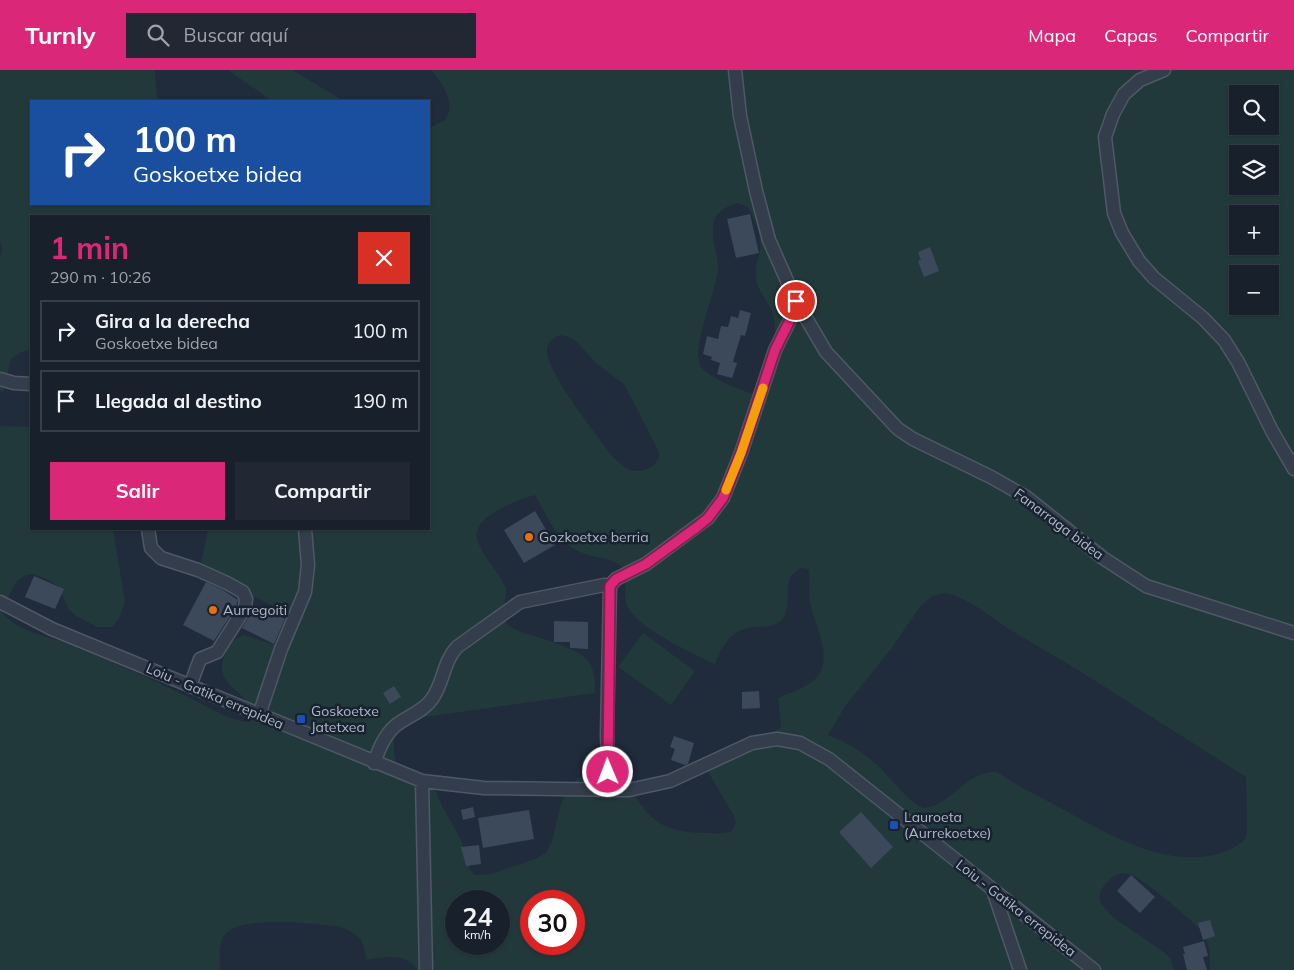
<!DOCTYPE html>
<html lang="es">
<head>
<meta charset="utf-8">
<style>
	:root { --surface:#18202c; --page:#212834; --text:#f1f3f6; --muted:#9fa3a9; --line:#363e48; --accent:#db2777 }
	body { margin:0; font-family:Mulish,sans-serif; background:var(--page); color:var(--text); height:100vh; display:flex; flex-direction:column; font-size:19px; white-space:nowrap }
	* { box-sizing:border-box; margin:0 }
	p { font-size:16px; color:var(--muted) }
	.icon { flex:none; width:28px; height:28px; fill:none; stroke:currentColor; stroke-width:2; stroke-linecap:round; stroke-linejoin:round }
	.map { position:relative; flex:1; overflow:hidden }
	.drawer { position:absolute; left:30px; top:145px; width:400px; height:315px; display:flex; flex-direction:column; background:var(--surface); border-radius:0px; box-shadow:0 1px 4px #0004,0 0 0 1px var(--line) }
	.drawer>* { flex:none }
	.top-card { position:absolute; left:30px; top:30px; width:400px; height:105px; border-radius:0px; box-shadow:0 1px 4px #0004,0 0 0 1px var(--line); background:#1a4fa0; color:#fff; overflow:hidden }
	.tools { position:absolute; left:1229px; top:15px; display:grid; gap:10px }
	.tools a { display:grid; place-items:center; width:50px; height:50px; border-radius:0px; background:var(--surface); box-shadow:0 1px 4px #0004,0 0 0 1px var(--line); font-size:25px }
	.speed { position:absolute; left:445px; top:820px; display:flex; gap:10px; font-size:25px; font-weight:700; text-align:center }
	.speed>* { display:grid; place-content:center; width:65px; height:65px; border-radius:50%; background:var(--surface); box-shadow:0 1px 4px #0004,0 0 0 1px var(--line); line-height:1 }
	.speed small { font-size:12px; font-weight:400 }
	.speed .limit { border:8px solid #d22; background:#fff; color:#111 }
	.pin { position:absolute; display:grid; place-items:center; width:42px; height:42px; color:#fff; margin:-21px; border:2px solid #fff; border-radius:50%; box-shadow:0 1px 5px #0007 }
	.me { position:absolute; width:55px; margin:-28px; rotate:359deg; stroke-linejoin:round; filter:drop-shadow(0 0 4px #0008) }
	.turn { display:flex; align-items:center; gap:18px; height:105px; padding:0 20px; font-size:22px }
	.turn .icon { width:65px; height:65px; stroke-width:2.5 }
	.turn b { display:block; font-size:35px; line-height:42px }
	.round { display:grid; place-items:center; flex:none; width:52px; height:52px; border-radius:0px; background:var(--page) }
	.head { display:flex; align-items:center; justify-content:space-between; height:85px; padding:0 20px }
	h1 { font-size:30px; font-weight:700; line-height:38px; color:var(--accent) }
	.primary-button { display:flex; gap:10px; margin-top:auto; padding:10px 20px }
	.primary-button a { flex:1; height:58px; border-radius:0px; background:var(--accent); color:#fff; font-size:20px; font-weight:700; line-height:58px; text-align:center }
	.primary-button a+a { background:var(--page); color:var(--text) }
	ul { padding:0; list-style:none }
	li { display:flex; align-items:center; gap:15px; height:62px; margin:0 10px 8px; padding:0 10px; border:2px solid var(--line); border-radius:0px }
	li div { flex:1 }
	li b { display:block; font-size:19px }
	li em { font-style:normal }
	header { display:flex; align-items:center; gap:30px; box-sizing:border-box; height:70px; padding:0 25px; background:var(--accent); color:#fff }
	header strong { font-size:24px }
	nav { display:flex; gap:28px; margin-inline-start:auto; font-size:18px }
	.search { width:350px; height:45px; background:var(--page); display:flex; align-items:center; gap:12px; box-sizing:border-box; padding:0 18px; border-radius:0px; color:var(--muted); font-size:19px }
	.map>svg:first-child { display:block }
</style>
</head>
<body>
<header>
<strong>Turnly</strong>
<div class="search"><svg class="icon" aria-label="search" viewBox="0 0 24 24"><circle cx="10" cy="10" r="6"/><path d="M15 15l6 6"/></svg>Buscar aquí</div>
<nav><a>Mapa</a><a>Capas</a><a>Compartir</a></nav>
</header>
<div class="map">
<svg width="1294" height="900" viewBox="0 0 1294 900">
	<rect width="100%" height="100%" fill="#202b3b"/>
	<path fill="#22393c" fill-rule="evenodd" d="M 0,0 L 155,0 L 157,31 L 31,31 L 31,134 L 429,134 L 429,58 L 445,50 C 457,34 442,12 431,0 L 1294,0 L 1294,900 L 1210,900 C 1211,885 1209,872 1201,860 C 1189,848 1144,809 1129,804 C 1121,802 1113,806 1108,811 C 1102,817 1098,824 1100,832 L 1113,847 L 1165,883 L 1170,888 L 1174,900 L 417,900 C 407,881 383,888 366,890 C 365,871 358,863 340,857 C 316,854 237,844 224,866 C 218,875 220,890 220,900 L 0,900 L 0,356 L 31,357 L 31,459 L 113,459 L 125,531 L 119,549 L 112,557 L 97,557 L 76,546 L 68,538 L 58,516 L 48,510 L 34,504 L 26,505 L 16,512 L 1,541 C 17,562 45,565 68,574 C 109,591 150,608 190,628 C 205,635 234,654 249,651 L 254,645 C 246,617 208,615 227,580 C 231,573 235,567 244,565 L 279,576 L 290,546 C 264,529 230,516 200,510 L 200,498 L 208,459 L 429,459 L 429,146 L 31,146 L 31,280 L 21,282 L 11,289 L 3,322 L 0,321 L 0,188 L 2,179 L 0,172 ZM 1238,24 L 1270,24 L 1270,56 L 1238,56 ZM 1238,84 L 1270,84 L 1270,116 L 1238,116 ZM 737,133 L 748,137 C 755,150 762,166 760,181 C 758,190 754,198 756,208 C 757,221 768,230 772,242 C 782,268 765,299 757,324 C 744,323 705,306 700,295 C 692,277 715,223 718,201 C 719,185 709,167 714,151 C 717,141 728,136 737,133 ZM 1238,144 L 1270,144 L 1270,176 L 1238,176 ZM 1238,204 L 1270,204 L 1270,236 L 1238,236 ZM 560,265 L 569,267 L 575,270 L 597,294 L 624,314 L 659,382 C 661,395 643,404 631,400 C 622,397 615,389 609,382 C 595,362 545,301 547,279 C 548,271 553,268 560,265 ZM 535,425 C 549,449 557,474 585,484 C 596,488 612,488 621,496 C 630,504 623,523 626,533 C 632,556 694,584 715,594 C 736,537 767,569 783,548 C 791,537 786,519 790,507 L 800,498 L 809,499 C 810,511 808,526 811,538 C 817,559 835,593 813,611 C 803,619 789,623 778,628 L 781,658 L 704,695 L 734,746 L 736,753 L 732,761 C 724,764 714,763 705,763 C 667,762 648,753 631,717 L 603,712 L 593,705 L 578,708 L 567,719 L 560,737 L 552,771 L 546,783 L 535,789 L 491,804 L 475,805 C 467,800 468,789 465,781 C 458,760 443,742 436,721 C 406,709 389,700 395,664 L 411,649 L 595,623 C 595,613 595,601 589,592 C 580,578 539,568 522,562 C 517,560 509,558 506,552 C 500,543 507,528 506,518 C 499,502 480,484 477,468 C 472,446 520,429 535,425 ZM 945,523 L 954,525 L 974,535 L 1012,561 L 1078,600 L 1246,707 C 1246,717 1249,763 1246,767 C 1241,775 1232,779 1224,782 C 1168,802 1104,762 1057,736 C 1036,725 1016,715 997,702 C 965,701 952,735 924,738 C 909,734 891,707 878,696 C 864,683 847,672 828,665 L 846,635 L 890,580 L 920,537 L 932,526 ZM 456,831 L 499,831 L 499,874 L 456,874 ZM 531,831 L 574,831 L 574,874 L 531,874 Z
		M 228,0 L 292,0 L 344,31 L 272,31 Z
		M 643,563 L 695,601 L 671,635 L 618,597 Z"/>
	<path fill="#3c495b" d="M 750,144 L 759,183 L 736,188 L 727,149 Z
		M 930,177 L 939,201 L 924,207 L 918,191 L 921,190 L 918,182 Z
		M 740,240 L 751,243 L 745,266 L 741,265 L 733,292 L 737,293 L 732,308 L 717,304 L 720,293 L 711,290 L 712,287 L 703,284 L 707,266 L 718,269 L 721,256 L 728,257 L 731,246 L 738,248 Z
		M 535,441 L 555,475 L 524,493 L 504,460 Z
		M 34,506 L 64,519 L 55,539 L 25,527 Z
		M 206,512 L 223,520 L 238,530 L 236,537 L 214,571 L 183,555 Z
		M 261,536 L 285,549 L 274,574 L 242,558 L 253,540 Z
		M 554,551 L 588,552 L 588,579 L 570,578 L 570,572 L 554,572 Z
		M 394,616 L 401,627 L 390,634 L 383,623 Z
		M 759,621 L 760,638 L 742,639 L 742,622 Z
		M 674,666 L 694,673 L 688,694 L 685,695 L 671,690 L 675,679 L 670,677 Z
		M 473,737 L 475,747 L 463,750 L 461,740 Z
		M 529,740 L 534,769 L 483,778 L 478,748 Z
		M 861,742 L 893,777 L 871,798 L 839,762 Z
		M 479,775 L 481,794 L 466,796 L 461,777 Z
		M 1131,805 L 1155,827 L 1140,843 L 1117,821 Z
		M 1210,850 L 1215,866 L 1203,870 L 1198,853 Z
		M 1204,871 L 1208,886 L 1203,887 L 1207,900 L 1187,900 L 1183,884 L 1185,884 L 1183,877 Z"/>
	<g fill="none" stroke-linecap="round" stroke-linejoin="round">
		<defs>
			<path id="minor" d="M 735,0 L 740,46 L 756,121 L 769,170 L 796,231 L 826,282 L 898,359 L 913,369 L 991,407 L 1026,427 L 1103,488 L 1146,516 L 1294,563
				M 1164,0 L 1140,10 L 1124,24 L 1113,44 L 1105,67 L 1114,143 L 1122,163 L 1139,191 L 1154,208 L 1203,248 L 1224,270 L 1238,292 L 1272,361 L 1294,399
				M 0,309 L 14,313 L 31,314
				M 148,459 L 151,478 L 161,488 L 198,500 L 227,513 L 243,522 L 246,529 L 245,538 L 217,582 L 200,589 L 190,616
				M 0,532 L 52,559 L 422,711 L 484,718 L 629,720 L 670,711 L 752,673 L 777,669 L 800,673 L 829,689 L 1094,900
				M 259,645 L 281,579 L 305,522 L 308,495 L 305,459
				M 374,693 C 379,679 384,666 395,656 C 407,646 423,642 432,629 C 444,612 443,592 457,577 L 520,532 L 604,515 L 610,516
				M 422,711 L 426,900
				M 609,721 L 607,665 L 610,516 L 616,509 L 646,494 L 708,448 L 723,428 L 741,383 L 775,280 L 790,250 L 796,231
				M 993,820 L 1020,900"/>
		</defs>
		<use href="#minor" stroke="#4f5866" stroke-width="15"/>
		<use href="#minor" stroke="#343d4b" stroke-width="12"/>
	</g>
	<g fill="none" stroke-linecap="round" stroke-linejoin="round">
		<defs>
			<path id="route" d="M 608,702 L 610,516 L 616,509 L 646,494 L 697,457 L 708,448 L 723,428 L 741,383 L 775,280 L 790,250 L 796,231"/>
		</defs>
		<use href="#route" stroke="#8e194d" stroke-width="12"/>
		<use href="#route" stroke="#db2777" stroke-width="9"/>
		<path stroke="#f59e0b" stroke-width="9" d="M 726,420 L 741,383 L 763,318"/>
	</g>
	<g fill="#e8710a" stroke="#192230" stroke-width="2">
		<circle cx="529" cy="467" r="5"/>
		<circle cx="213" cy="540" r="5"/>
	</g>
	<g fill="#1a4fb4" stroke="#192230" stroke-width="2">
		<rect x="296" y="644" width="10" height="10" rx="2.5"/>
		<rect x="889" y="750" width="10" height="10" rx="2.5"/>
	</g>
	<g text-anchor="middle" stroke-width="5" stroke-linejoin="round" paint-order="stroke">
		<g font-size="14" fill="#afb8c7" stroke="#192230">
			<text transform="translate(1059 454) rotate(37)" y="5">Fanarraga bidea</text>
			<text transform="translate(215 626) rotate(23)" y="5">Loiu - Gatika errepidea</text>
			<text transform="translate(1016 838) rotate(38)" y="5">Loiu - Gatika errepidea</text>
		</g>
		<g font-size="14" fill="#afb8c7" stroke="#192230" text-anchor="start">
			<text x="539" y="472">Gozkoetxe berria</text>
			<text x="223" y="545">Aurregoiti</text>
			<text x="311" y="646">Goskoetxe<tspan x="311" dy="16">Jatetxea</tspan></text>
			<text x="904" y="752">Lauroeta<tspan x="904" dy="16">(Aurrekoetxe)</tspan></text>
		</g>
	</g>
</svg>
<div class="tools">
<a><svg class="icon" aria-label="search" viewBox="0 0 24 24"><circle cx="10" cy="10" r="6"/><path d="M15 15l6 6"/></svg></a>
<a><svg class="icon" aria-label="layers" viewBox="0 0 24 24"><path d="M12 4l9 5-9 5-9-5zM3 14l9 5 9-5"/></svg></a>
<a>+</a>
<a>−</a>
</div>
<div class="speed"><div>24<small>km/h</small></div><div class="limit">30</div></div>
<div class="pin" style="left:796px;top:231px;background:#d93025"><svg class="icon" aria-label="arrive" viewBox="0 0 24 24"><path d="M6 21V4h12l-3 4 3 4H6"/></svg></div>
<svg class="me" style="left:608px;top:702px" viewBox="-20 -20 40 40"><circle r="17" fill="#db2777" stroke="#fff" stroke-width="3"/><path d="M0-11L8 9 0 5-8 9z" fill="#fff"/></svg>
<div class="top-card">
<div class="turn"><svg class="icon" aria-label="right" viewBox="0 0 24 24"><path d="M7 20v-9h11M14 6l5 5-5 5"/></svg><div><b>100 m</b>Goskoetxe bidea</div></div>
</div>
<section class="drawer">
<div class="head"><div><h1>1 min</h1><p>290 m · 10:26</p></div><a class="round" style="background:#d93025;color:#fff"><svg class="icon" aria-label="close" viewBox="0 0 24 24"><path d="M6 6l12 12M18 6L6 18"/></svg></a></div>
<ul>
<li><svg class="icon" aria-label="right" viewBox="0 0 24 24"><path d="M7 20v-9h11M14 6l5 5-5 5"/></svg><div><b>Gira a la derecha</b><p>Goskoetxe bidea</p></div><em>100 m</em></li>
<li><svg class="icon" aria-label="arrive" viewBox="0 0 24 24"><path d="M6 21V4h12l-3 4 3 4H6"/></svg><div><b>Llegada al destino</b></div><em>190 m</em></li>
</ul>
<div class="primary-button"><a>Salir</a><a>Compartir</a></div>
</section>
</div>
</body>
</html>
